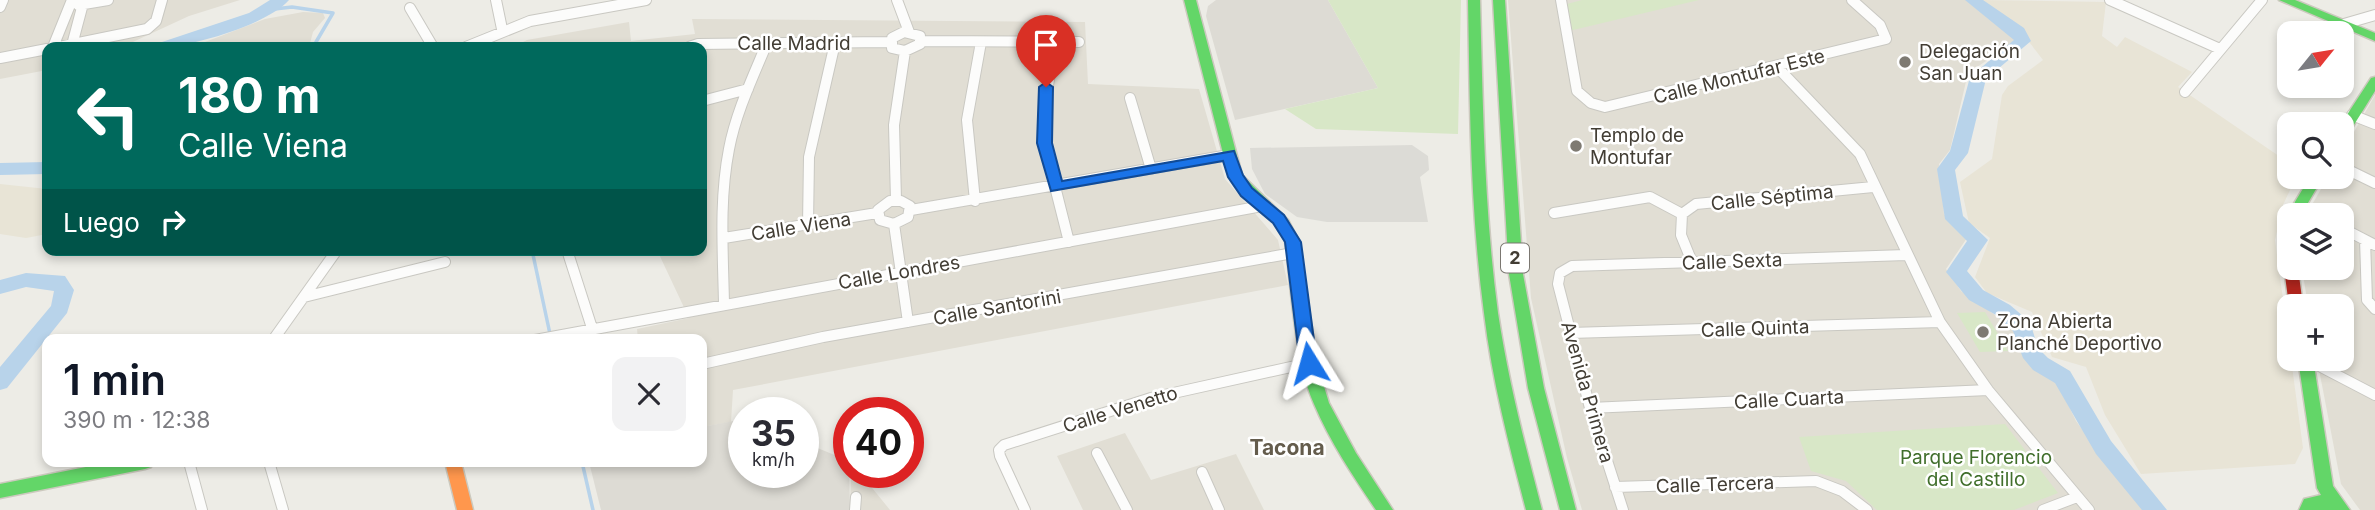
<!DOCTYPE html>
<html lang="es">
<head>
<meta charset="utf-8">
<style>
	:root { --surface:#fff; --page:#f2f2f3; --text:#2b2b33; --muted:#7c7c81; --accent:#111827 }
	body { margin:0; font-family:Inter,sans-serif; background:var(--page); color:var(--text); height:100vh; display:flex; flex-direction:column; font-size:26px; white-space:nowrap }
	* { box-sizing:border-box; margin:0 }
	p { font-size:23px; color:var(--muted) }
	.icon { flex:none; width:38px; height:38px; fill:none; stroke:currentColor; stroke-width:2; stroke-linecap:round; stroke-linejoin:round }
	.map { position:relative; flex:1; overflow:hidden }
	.side { position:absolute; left:42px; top:334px; width:665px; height:133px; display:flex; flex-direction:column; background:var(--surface); border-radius:14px; box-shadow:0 4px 10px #0003 }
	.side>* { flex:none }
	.guide { position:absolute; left:42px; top:42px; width:665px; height:214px; border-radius:14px; box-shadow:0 4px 10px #0003; background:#00695c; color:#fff; overflow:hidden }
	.needle { width:46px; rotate:60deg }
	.fabs { position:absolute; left:2277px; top:21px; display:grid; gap:14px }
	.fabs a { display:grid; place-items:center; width:77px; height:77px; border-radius:14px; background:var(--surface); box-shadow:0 4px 10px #0003; font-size:35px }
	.speed { position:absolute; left:728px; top:397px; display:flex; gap:14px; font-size:35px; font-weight:700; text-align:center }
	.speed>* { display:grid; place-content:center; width:91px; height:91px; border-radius:50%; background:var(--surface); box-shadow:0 4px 10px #0003; line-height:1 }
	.speed small { font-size:18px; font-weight:400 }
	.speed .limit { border:10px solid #d22; background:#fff; color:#111 }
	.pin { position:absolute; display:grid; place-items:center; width:60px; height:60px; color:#fff; margin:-72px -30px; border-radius:50% 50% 50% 0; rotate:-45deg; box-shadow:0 0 7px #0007 }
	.pin .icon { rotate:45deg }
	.me { position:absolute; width:77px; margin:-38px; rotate:352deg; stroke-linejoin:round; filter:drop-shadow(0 0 5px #0008) }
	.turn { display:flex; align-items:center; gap:24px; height:147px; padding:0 21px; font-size:32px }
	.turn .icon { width:91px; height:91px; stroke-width:2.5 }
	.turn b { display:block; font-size:49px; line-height:60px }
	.then { display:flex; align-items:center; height:66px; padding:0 21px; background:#0003; gap:14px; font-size:26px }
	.round { display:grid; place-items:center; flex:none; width:74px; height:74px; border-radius:14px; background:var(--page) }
	.summary { display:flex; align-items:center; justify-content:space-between; height:119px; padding:0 21px }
	h1 { font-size:42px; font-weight:600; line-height:52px; color:var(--accent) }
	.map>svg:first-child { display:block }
</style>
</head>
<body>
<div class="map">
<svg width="2375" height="510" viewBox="0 0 2375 510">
	<rect width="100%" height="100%" fill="#edece6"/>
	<path fill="#e1ded4" d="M 0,0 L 240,0 L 189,16 L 122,47 L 47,47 L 47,70 L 0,79 Z
		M 1508,0 L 1967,0 L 2014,35 L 2016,41 L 1968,73 L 1950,150 L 1939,164 L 1944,214 L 1967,238 L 1946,269 L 1961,291 L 2015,329 L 2013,336 L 2033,367 L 2058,384 L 2076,421 L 2115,474 L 2148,510 L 1582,510 L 1567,458 L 1531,298 Z
		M 303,12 L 323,13 L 325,18 L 313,32 L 309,47 L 192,47 L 265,19 Z
		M 692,19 L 1085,22 L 1088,84 L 1199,89 L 1225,179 L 1278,240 L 1288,285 L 733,390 L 731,422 L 702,427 L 702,340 L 638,339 L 637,329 L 689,318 L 657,250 L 702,250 L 702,47 L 513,47 L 527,40 L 629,22 L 631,41 L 695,34 Z
		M 2375,95 L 2375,510 L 2360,510 L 2341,484 L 2317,359 L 2342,359 L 2342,306 L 2308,306 L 2302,268 L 2342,268 L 2342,215 L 2306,215 L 2328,177 L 2342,177 L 2342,153 Z
		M 1125,433 L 1151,480 L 1236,454 L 1264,510 L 1083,510 L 1057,456 Z
		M 851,472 L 860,473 L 890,510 L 850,510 Z"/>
	<path fill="#dddbd4" d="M 1216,0 L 1328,0 L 1378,88 L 1235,120 L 1206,16 L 1208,6 Z
		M 744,419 L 744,472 L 803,472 L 803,442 L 849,461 L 850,510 L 601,510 L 589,462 L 702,462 L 702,427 Z"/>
	<path fill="#e8e4d6" d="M 1981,0 L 2106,2 L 2102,36 L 2117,47 L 2125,37 L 2192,72 L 2178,87 L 2289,163 L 2289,177 L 2296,177 L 2283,205 L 2275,240 L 2303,448 L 2295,464 L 2141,474 L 2105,415 L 2086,367 L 2052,357 L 2032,312 L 1987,293 L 1975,277 L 1990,238 L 1969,223 L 1960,182 L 1992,159 L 2002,95 L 2008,86 L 2043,60 L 2016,25 Z
		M 0,184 L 47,189 L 47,234 L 26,238 L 0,234 Z"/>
	<path fill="#d8e7c7" d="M 1328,0 L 1461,0 L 1458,134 L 1316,129 L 1285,109 L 1378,88 Z
		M 1582,0 L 1699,0 L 1569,31 L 1567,4 Z
		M 1985,312 L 2008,351 L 1980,352 L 1957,313 Z
		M 2005,424 L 2058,493 L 2014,510 L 1877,510 L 1846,481 L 1811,471 L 1799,437 Z"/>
	<path fill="#dcdbd6" d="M 1412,145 L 1428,156 L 1429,170 L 1420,177 L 1428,222 L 1327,222 L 1297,217 L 1265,194 L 1252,169 L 1250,148 Z"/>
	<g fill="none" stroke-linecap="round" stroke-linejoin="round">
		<path stroke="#b8d3ea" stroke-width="3.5" d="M 266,10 L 292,7 L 333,13 L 316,42 L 319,47
			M 532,250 L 550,334
			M 582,462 L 593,510"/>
		<path fill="#b8d3ea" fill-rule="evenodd" d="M 270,0 L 289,0 C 267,25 189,48 157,47 L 159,43 L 249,13 Z
			M 1965,0 L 1983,0 L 2024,28 L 2031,41 L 1986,79 L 1968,153 L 1955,170 L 1963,216 L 1988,240 L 1967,271 L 1983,290 L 2010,305 L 2030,322 L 2038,348 L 2048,358 L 2070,371 L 2111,441 L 2167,510 L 2142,510 L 2096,454 L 2055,383 L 2033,370 L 2023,358 L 2013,331 L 1996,315 L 1969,300 L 1946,272 L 1967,241 L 1945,219 L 1937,169 L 1950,151 L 1970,77 L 2014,40 Z
			M 47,162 L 47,174 L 0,175 L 0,163 Z
			M 26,273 L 65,276 L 74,290 L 67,313 L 7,388 L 0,390 L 0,367 L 51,306 L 54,291 L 26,287 L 0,294 L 0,280 Z"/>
		<defs>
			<path id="street" d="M 496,0 L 502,29
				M 897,0 L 909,32
				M 1561,0 L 1577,91 L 1591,103 L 1605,107 L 1886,39 L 1880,25 L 1852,0
				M 2110,0 L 2220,49
				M 78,5 L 108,0
				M 0,7 L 3,0
				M 410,8 L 433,47
				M 2344,24 L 2375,15
				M 904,32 L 920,36 L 920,44 L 905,51 L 892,48 L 892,38 Z
				M 922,41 L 1079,42
				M 1055,42 L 1043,117 L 1044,143 L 1069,242
				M 72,45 L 84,0
				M 53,47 L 72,0
				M 59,47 L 147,29 L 156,21 L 162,0
				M 466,47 L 530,21 L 646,0
				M 689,47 L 698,44 L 890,42
				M 0,58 L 47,49
				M 1777,67 L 1860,154 L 1940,322 L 1988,390 L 2089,510
				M 2185,92 L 2262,0
				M 1130,98 L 1151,169
				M 702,101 L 748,89
				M 2352,115 L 2375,124
				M 2342,167 L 2375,183
				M 896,200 L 894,125 L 905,51
				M 890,201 L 901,201 L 910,206 L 908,217 L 894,224 L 880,220 L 878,210 Z
				M 975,201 L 967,120 L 981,42
				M 2298,206 L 2316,215
				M 911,210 L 1229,155
				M 1554,213 L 1650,197 L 1682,214 L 1696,204 L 1873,187
				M 1682,214 L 1681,235 L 1692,262
				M 894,224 L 908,322
				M 808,225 L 809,157 L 835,43
				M 2342,228 L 2375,245
				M 724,238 L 877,213
				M 2365,240 L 2367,300 L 2375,309
				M 567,250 L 592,328
				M 304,297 L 445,262
				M 724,304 C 723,252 719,200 729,149 C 736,112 753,77 767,43
				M 1570,333 L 1940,322
				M 273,340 L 337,250
				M 535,340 L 1262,206
				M 2306,359 L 2375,395
				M 702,364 L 823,337 L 1293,253
				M 1590,408 L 1988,390
				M 1097,453 L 1127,510
				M 189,462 L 202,510
				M 269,462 L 283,510
				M 1202,472 L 1219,510
				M 1615,487 L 1816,481 L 1842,491 L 1867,510
				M 855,510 L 856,497
				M 1025,510 L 1000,456 L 999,450 L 1004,445 L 1151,398 L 1309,363
				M 1623,510 L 1590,408 L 1558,284 L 1560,273 L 1572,266 L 1906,255
				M 2043,510 L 2077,497"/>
			<path id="fast" d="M 1184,0 L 1196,0 L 1242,175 L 1288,220 L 1299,241 L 1317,363 L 1329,403 L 1356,453 L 1393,510 L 1376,510 C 1353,476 1330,442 1314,404 C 1294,358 1292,291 1285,241 L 1278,226 L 1229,177 Z
				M 1468,0 L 1480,0 C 1483,104 1484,209 1498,313 C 1508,380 1525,445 1542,510 L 1526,510 C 1509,445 1492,380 1484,313 C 1470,209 1470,104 1468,0 Z
				M 1493,0 L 1505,0 L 1523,274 L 1544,388 L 1576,510 L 1560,510 L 1528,388 L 1509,274 Z
				M 2279,0 L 2295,0 L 2375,33 L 2375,41 Z
				M 2375,77 L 2375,91 L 2347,136 L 2342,137 L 2341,124 L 2371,78 Z
				M 2310,177 L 2323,177 L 2301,215 L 2289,215 L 2289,218 L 2287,215 Z
				M 2289,224 L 2289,251 L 2282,246 L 2282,229 Z
				M 2298,359 L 2313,359 L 2333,486 L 2350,510 L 2299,510 L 2304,499 L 2321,495 L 2317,488 Z
				M 111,462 L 153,462 L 151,467 L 145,469 L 0,498 L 0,484 Z"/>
			<path id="slow" d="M 445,462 L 461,462 L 473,510 L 457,510 Z"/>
			<path id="jam" d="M 2289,263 L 2289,268 L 2298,268 L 2303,306 L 2289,306 L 2284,268 Z"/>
		</defs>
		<use href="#street" stroke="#c9c8c2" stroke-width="12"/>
		<use href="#fast" stroke="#ccc9be" stroke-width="3"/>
		<use href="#slow" stroke="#ccc9be" stroke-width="3"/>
		<use href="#jam" stroke="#ccc9be" stroke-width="3"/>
		<use href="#street" stroke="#fcfcfb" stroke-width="10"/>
		<use href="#fast" fill="#63d668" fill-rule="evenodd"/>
		<use href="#slow" fill="#ff974d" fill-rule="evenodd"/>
		<use href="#jam" fill="#b3261e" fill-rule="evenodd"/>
	</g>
	<path fill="#1a73e8" stroke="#114b97" stroke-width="2" d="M 1046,82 L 1053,87 L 1052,143 L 1062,181 L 1234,151 L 1243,175 L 1252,188 L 1284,215 L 1301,242 L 1317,363 L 1315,367 L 1309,369 L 1300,363 L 1285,242 L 1273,223 L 1241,196 L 1228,177 L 1223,161 L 1051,191 L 1037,143 L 1039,87 Z"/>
	<g fill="#7e7a72" stroke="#fff" stroke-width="2.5">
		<circle cx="1905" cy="62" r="7"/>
		<circle cx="1576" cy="146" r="7"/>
		<circle cx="1983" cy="332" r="7"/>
	</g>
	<g text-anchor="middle" stroke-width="5" stroke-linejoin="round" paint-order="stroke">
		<rect fill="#fff" stroke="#7b7771" stroke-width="2" x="1501" y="243.5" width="28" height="29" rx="5"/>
		<g font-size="18" font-weight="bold" fill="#423d34">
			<text x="1515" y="264">2</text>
		</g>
		<g font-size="19" fill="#423d34" stroke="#fff">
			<text x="794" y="50">Calle Madrid</text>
			<text transform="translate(1739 76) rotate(-14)" y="7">Calle Montufar Este</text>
			<text transform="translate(1772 197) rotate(-6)" y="7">Calle Séptima</text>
			<text transform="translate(801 226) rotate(-9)" y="7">Calle Viena</text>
			<text transform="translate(1732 261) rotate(-2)" y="7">Calle Sexta</text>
			<text transform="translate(899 272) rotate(-10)" y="7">Calle Londres</text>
			<text transform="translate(997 307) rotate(-10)" y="7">Calle Santorini</text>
			<text transform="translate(1755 328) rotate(-2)" y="7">Calle Quinta</text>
			<text transform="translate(1588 392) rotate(74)" y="7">Avenida Primera</text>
			<text transform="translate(1789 399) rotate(-3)" y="7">Calle Cuarta</text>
			<text transform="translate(1120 409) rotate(-17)" y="7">Calle Venetto</text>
			<text transform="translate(1715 484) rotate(-2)" y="7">Calle Tercera</text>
		</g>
		<g font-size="19" fill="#423d34" stroke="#fff" text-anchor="start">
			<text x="1919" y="58">Delegación<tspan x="1919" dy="22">San Juan</tspan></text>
			<text x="1590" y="142">Templo de<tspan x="1590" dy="22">Montufar</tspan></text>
			<text x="1997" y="328">Zona Abierta<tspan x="1997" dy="22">Planché Deportivo</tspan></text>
		</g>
		<g font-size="19" fill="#416f2c" stroke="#fff">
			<text x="1976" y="464">Parque Florencio<tspan x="1976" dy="22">del Castillo</tspan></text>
		</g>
		<g font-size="21" font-weight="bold" fill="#645c4c" stroke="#fff">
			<text x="1287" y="455">Tacona</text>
		</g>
	</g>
</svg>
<div class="fabs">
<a><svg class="needle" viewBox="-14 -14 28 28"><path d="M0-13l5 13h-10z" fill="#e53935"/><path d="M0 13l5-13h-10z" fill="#7c7c81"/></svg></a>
<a><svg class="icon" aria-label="search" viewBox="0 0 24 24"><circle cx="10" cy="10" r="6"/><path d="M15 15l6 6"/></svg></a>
<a><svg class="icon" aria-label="layers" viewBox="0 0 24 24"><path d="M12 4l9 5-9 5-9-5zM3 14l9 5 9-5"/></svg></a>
<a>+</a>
</div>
<div class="speed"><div>35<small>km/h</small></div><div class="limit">40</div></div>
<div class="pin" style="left:1046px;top:87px;background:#d93025"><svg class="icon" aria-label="arrive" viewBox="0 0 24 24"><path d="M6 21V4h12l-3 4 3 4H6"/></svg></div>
<svg class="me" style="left:1309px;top:363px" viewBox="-20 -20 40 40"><path d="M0-17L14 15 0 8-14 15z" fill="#1a73e8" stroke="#fff" stroke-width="4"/></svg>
<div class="guide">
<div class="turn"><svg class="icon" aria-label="left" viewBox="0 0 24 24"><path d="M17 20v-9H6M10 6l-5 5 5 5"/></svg><div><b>180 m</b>Calle Viena</div></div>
<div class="then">Luego<svg class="icon" aria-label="right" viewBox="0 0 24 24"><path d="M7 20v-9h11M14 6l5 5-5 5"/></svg></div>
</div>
<section class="side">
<div class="summary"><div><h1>1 min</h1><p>390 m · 12:38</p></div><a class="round"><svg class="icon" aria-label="close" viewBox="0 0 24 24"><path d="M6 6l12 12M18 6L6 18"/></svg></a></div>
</section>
</div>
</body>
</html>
